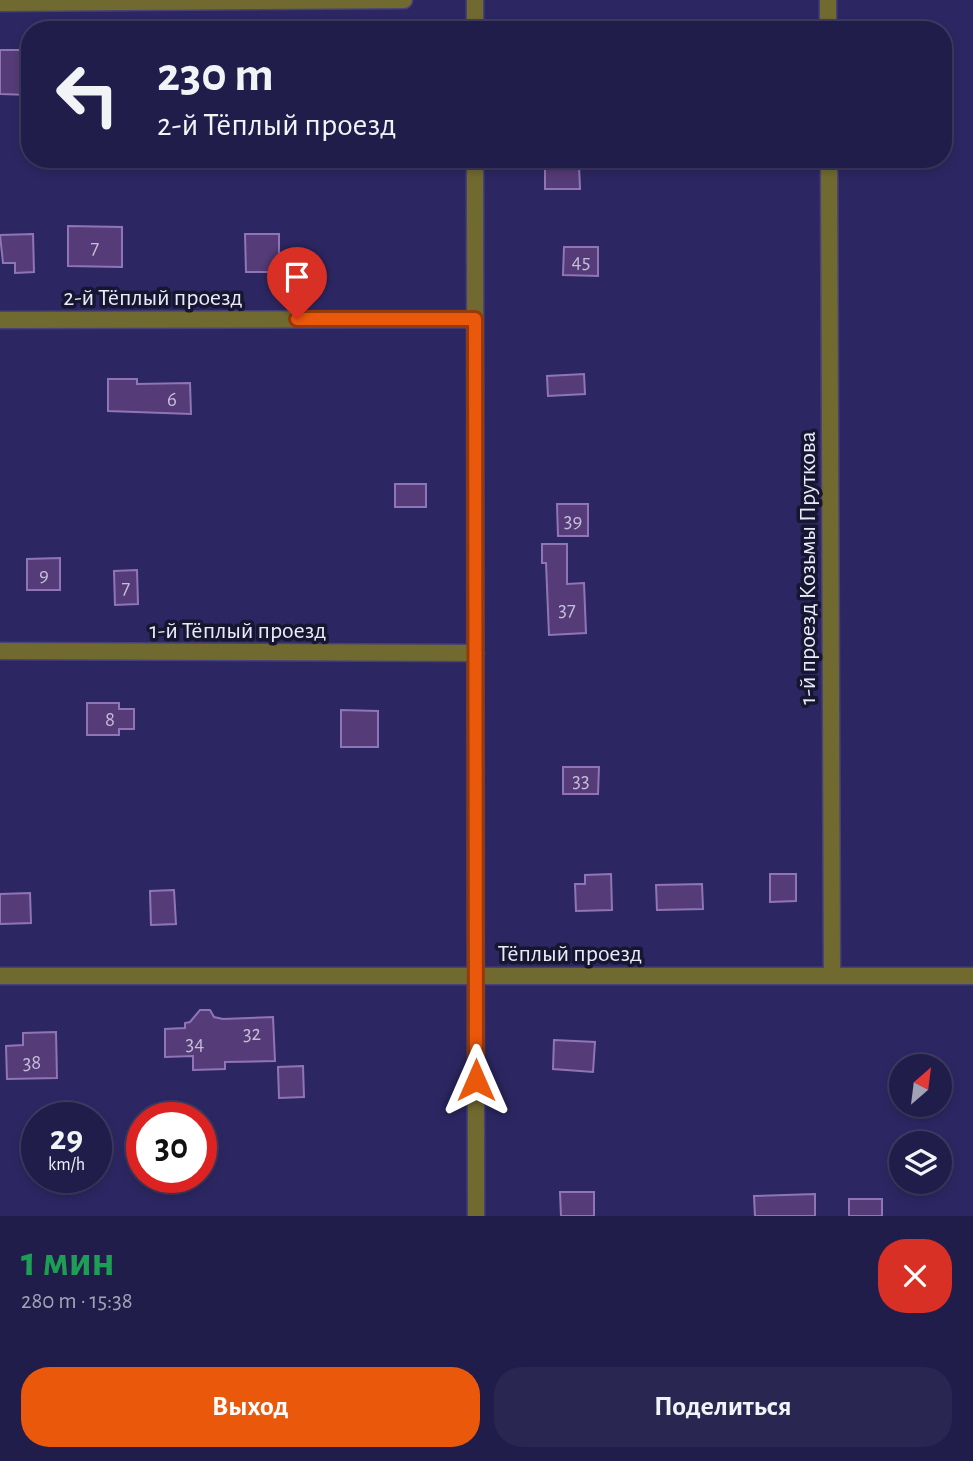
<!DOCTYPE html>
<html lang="ru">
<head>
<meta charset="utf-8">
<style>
	:root { --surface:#211d4a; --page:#292651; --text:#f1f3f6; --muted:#a2a2b5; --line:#3e3b62; --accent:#ea580c }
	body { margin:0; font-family:"Alegreya Sans",sans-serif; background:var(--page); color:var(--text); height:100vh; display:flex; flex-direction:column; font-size:26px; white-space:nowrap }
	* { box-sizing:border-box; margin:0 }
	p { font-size:23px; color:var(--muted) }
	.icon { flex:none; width:38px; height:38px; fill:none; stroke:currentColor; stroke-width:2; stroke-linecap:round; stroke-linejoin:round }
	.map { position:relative; height:1216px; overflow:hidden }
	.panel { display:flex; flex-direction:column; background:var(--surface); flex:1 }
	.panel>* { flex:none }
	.top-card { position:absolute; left:21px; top:21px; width:931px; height:147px; border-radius:28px; box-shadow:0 4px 10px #0003,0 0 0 2px var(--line); background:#211d4a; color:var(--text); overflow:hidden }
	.needle { width:46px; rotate:28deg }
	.fabs { position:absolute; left:889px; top:1054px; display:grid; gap:14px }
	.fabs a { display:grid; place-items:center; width:63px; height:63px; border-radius:50%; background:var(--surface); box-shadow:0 4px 10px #0003,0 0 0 2px var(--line); font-size:35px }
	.speed { position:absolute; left:21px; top:1102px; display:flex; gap:14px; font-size:35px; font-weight:700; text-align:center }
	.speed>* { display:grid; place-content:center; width:91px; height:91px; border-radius:50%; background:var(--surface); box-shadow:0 4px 10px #0003,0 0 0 2px var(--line); line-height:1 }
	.speed small { font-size:18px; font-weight:400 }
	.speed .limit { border:10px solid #d22; background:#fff; color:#111 }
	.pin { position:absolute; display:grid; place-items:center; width:60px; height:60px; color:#fff; margin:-72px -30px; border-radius:50% 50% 50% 0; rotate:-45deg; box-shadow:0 0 7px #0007 }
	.pin .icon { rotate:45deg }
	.me { position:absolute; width:77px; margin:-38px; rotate:0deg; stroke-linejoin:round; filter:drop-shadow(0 0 5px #0008) }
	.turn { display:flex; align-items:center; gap:24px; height:147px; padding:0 21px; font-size:32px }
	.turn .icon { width:91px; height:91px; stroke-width:2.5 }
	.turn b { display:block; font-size:49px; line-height:60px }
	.round { display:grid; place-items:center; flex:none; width:74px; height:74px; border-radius:28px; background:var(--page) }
	.overview { display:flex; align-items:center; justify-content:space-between; height:119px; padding:0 21px }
	h1 { font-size:42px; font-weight:700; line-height:52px; color:#1e9e55 }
	.action { display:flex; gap:14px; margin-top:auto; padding:14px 21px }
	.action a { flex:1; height:80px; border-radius:28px; background:var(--accent); color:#fff; font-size:28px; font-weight:700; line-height:80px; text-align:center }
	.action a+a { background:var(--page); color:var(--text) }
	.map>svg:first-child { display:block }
</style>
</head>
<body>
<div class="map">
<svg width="973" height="1216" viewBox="0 0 973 1216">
	<rect width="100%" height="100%" fill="#2c2762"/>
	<path fill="#553b77" stroke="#9075b6" stroke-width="2" d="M 0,50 L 30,50 L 30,95 L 0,94 Z
		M 545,165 L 579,165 L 580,189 L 545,189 Z
		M 68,226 L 122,227 L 122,267 L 68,266 Z
		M 33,234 L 34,272 L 15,273 L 15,263 L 3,263 L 0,235 Z
		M 245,234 L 279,234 L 279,272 L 246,272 Z
		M 564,247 L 598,247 L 598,276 L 563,275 Z
		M 584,374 L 585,394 L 548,396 L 547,376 Z
		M 108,379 L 137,379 L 137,384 L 190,383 L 191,414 L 108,411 Z
		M 395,484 L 426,484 L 426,507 L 395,507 Z
		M 557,504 L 588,504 L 588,536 L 558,536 Z
		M 542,544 L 567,544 L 567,584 L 584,583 L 586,633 L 549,635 L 546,563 L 542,563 Z
		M 60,558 L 60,590 L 27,590 L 27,559 Z
		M 137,570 L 138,604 L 115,605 L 114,571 Z
		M 87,703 L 119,703 L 119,709 L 134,709 L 134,729 L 119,729 L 119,735 L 87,735 Z
		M 341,710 L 378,711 L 378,747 L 341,747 Z
		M 563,767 L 599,767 L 598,794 L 563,794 Z
		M 611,874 L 612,910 L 576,911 L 575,884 L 585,884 L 585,875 Z
		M 770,874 L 796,874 L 796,901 L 770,902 Z
		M 702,884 L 703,909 L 657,910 L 656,885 Z
		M 174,890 L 176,924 L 151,925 L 150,891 Z
		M 30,893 L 31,923 L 0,924 L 0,894 Z
		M 200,1010 L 210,1010 L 214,1017 L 223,1019 L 273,1017 L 275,1061 L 225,1062 L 225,1069 L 193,1070 L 193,1056 L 165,1057 L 165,1029 L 185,1028 L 185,1023 L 190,1022 Z
		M 56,1032 L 57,1078 L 7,1079 L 6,1046 L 23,1045 L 23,1033 Z
		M 554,1040 L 595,1042 L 593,1072 L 553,1069 Z
		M 303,1066 L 304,1097 L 279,1098 L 278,1067 Z
		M 560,1192 L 594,1192 L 594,1216 L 561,1216 Z
		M 815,1194 L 815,1216 L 755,1216 L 754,1196 Z
		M 849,1199 L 882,1199 L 882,1216 L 849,1216 Z"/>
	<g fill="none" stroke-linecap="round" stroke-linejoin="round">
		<defs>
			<path id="minor" d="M 475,0 L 475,30
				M 828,0 L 828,30
				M 0,3 L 404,0
				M 475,159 L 476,1216
				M 829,159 L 832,976
				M 0,320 L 475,319
				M 0,651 L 476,653
				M 0,976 L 973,976"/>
		</defs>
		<use href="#minor" stroke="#464277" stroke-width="19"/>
		<use href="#minor" stroke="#716a30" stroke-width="16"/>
	</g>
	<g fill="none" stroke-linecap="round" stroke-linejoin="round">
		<defs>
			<path id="route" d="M 297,319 L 475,319 L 476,1080"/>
		</defs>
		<use href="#route" stroke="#983908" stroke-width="18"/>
		<use href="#route" stroke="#ea580c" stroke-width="12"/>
	</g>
	<g text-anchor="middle" stroke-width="7" stroke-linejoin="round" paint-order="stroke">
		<g font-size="21" fill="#c4bed8">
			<text x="95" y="254">7</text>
			<text x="581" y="268">45</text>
			<text x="172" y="406">6</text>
			<text x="573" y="527">39</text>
			<text x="44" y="581">9</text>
			<text x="126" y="594">7</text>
			<text x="567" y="616">37</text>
			<text x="110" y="726">8</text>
			<text x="581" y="787">33</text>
			<text x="252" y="1040">32</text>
			<text x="195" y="1050">34</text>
			<text x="32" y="1069">38</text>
		</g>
		<g font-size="24" fill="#e9eaf9" stroke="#161630">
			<text x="153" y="305">2-й Тёплый проезд</text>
			<text transform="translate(807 568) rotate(-90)" y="8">1-й проезд Козьмы Пруткова</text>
			<text x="238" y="638">1-й Тёплый проезд</text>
			<text x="570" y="961">Тёплый проезд</text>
		</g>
	</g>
</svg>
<div class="fabs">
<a><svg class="needle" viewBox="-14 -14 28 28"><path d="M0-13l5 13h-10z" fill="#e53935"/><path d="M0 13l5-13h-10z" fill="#a2a2b5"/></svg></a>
<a><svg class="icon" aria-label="layers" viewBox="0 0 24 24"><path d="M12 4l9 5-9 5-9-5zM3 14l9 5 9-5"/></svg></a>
</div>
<div class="speed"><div>29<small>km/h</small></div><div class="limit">30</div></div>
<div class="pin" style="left:297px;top:319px;background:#d93025"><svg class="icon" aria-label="arrive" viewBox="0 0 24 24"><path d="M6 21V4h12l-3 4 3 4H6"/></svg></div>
<svg class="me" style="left:476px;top:1080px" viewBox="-20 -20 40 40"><path d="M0-17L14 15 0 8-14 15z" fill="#ea580c" stroke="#fff" stroke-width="4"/></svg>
<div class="top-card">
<div class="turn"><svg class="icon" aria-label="left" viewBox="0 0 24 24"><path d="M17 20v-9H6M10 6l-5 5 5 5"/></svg><div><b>230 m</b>2-й Тёплый проезд</div></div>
</div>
</div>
<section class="panel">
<div class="overview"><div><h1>1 мин</h1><p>280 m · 15:38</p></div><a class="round" style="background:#d93025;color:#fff"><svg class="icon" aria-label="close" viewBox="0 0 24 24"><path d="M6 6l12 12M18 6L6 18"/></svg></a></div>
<div class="action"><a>Выход</a><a>Поделиться</a></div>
</section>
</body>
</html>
